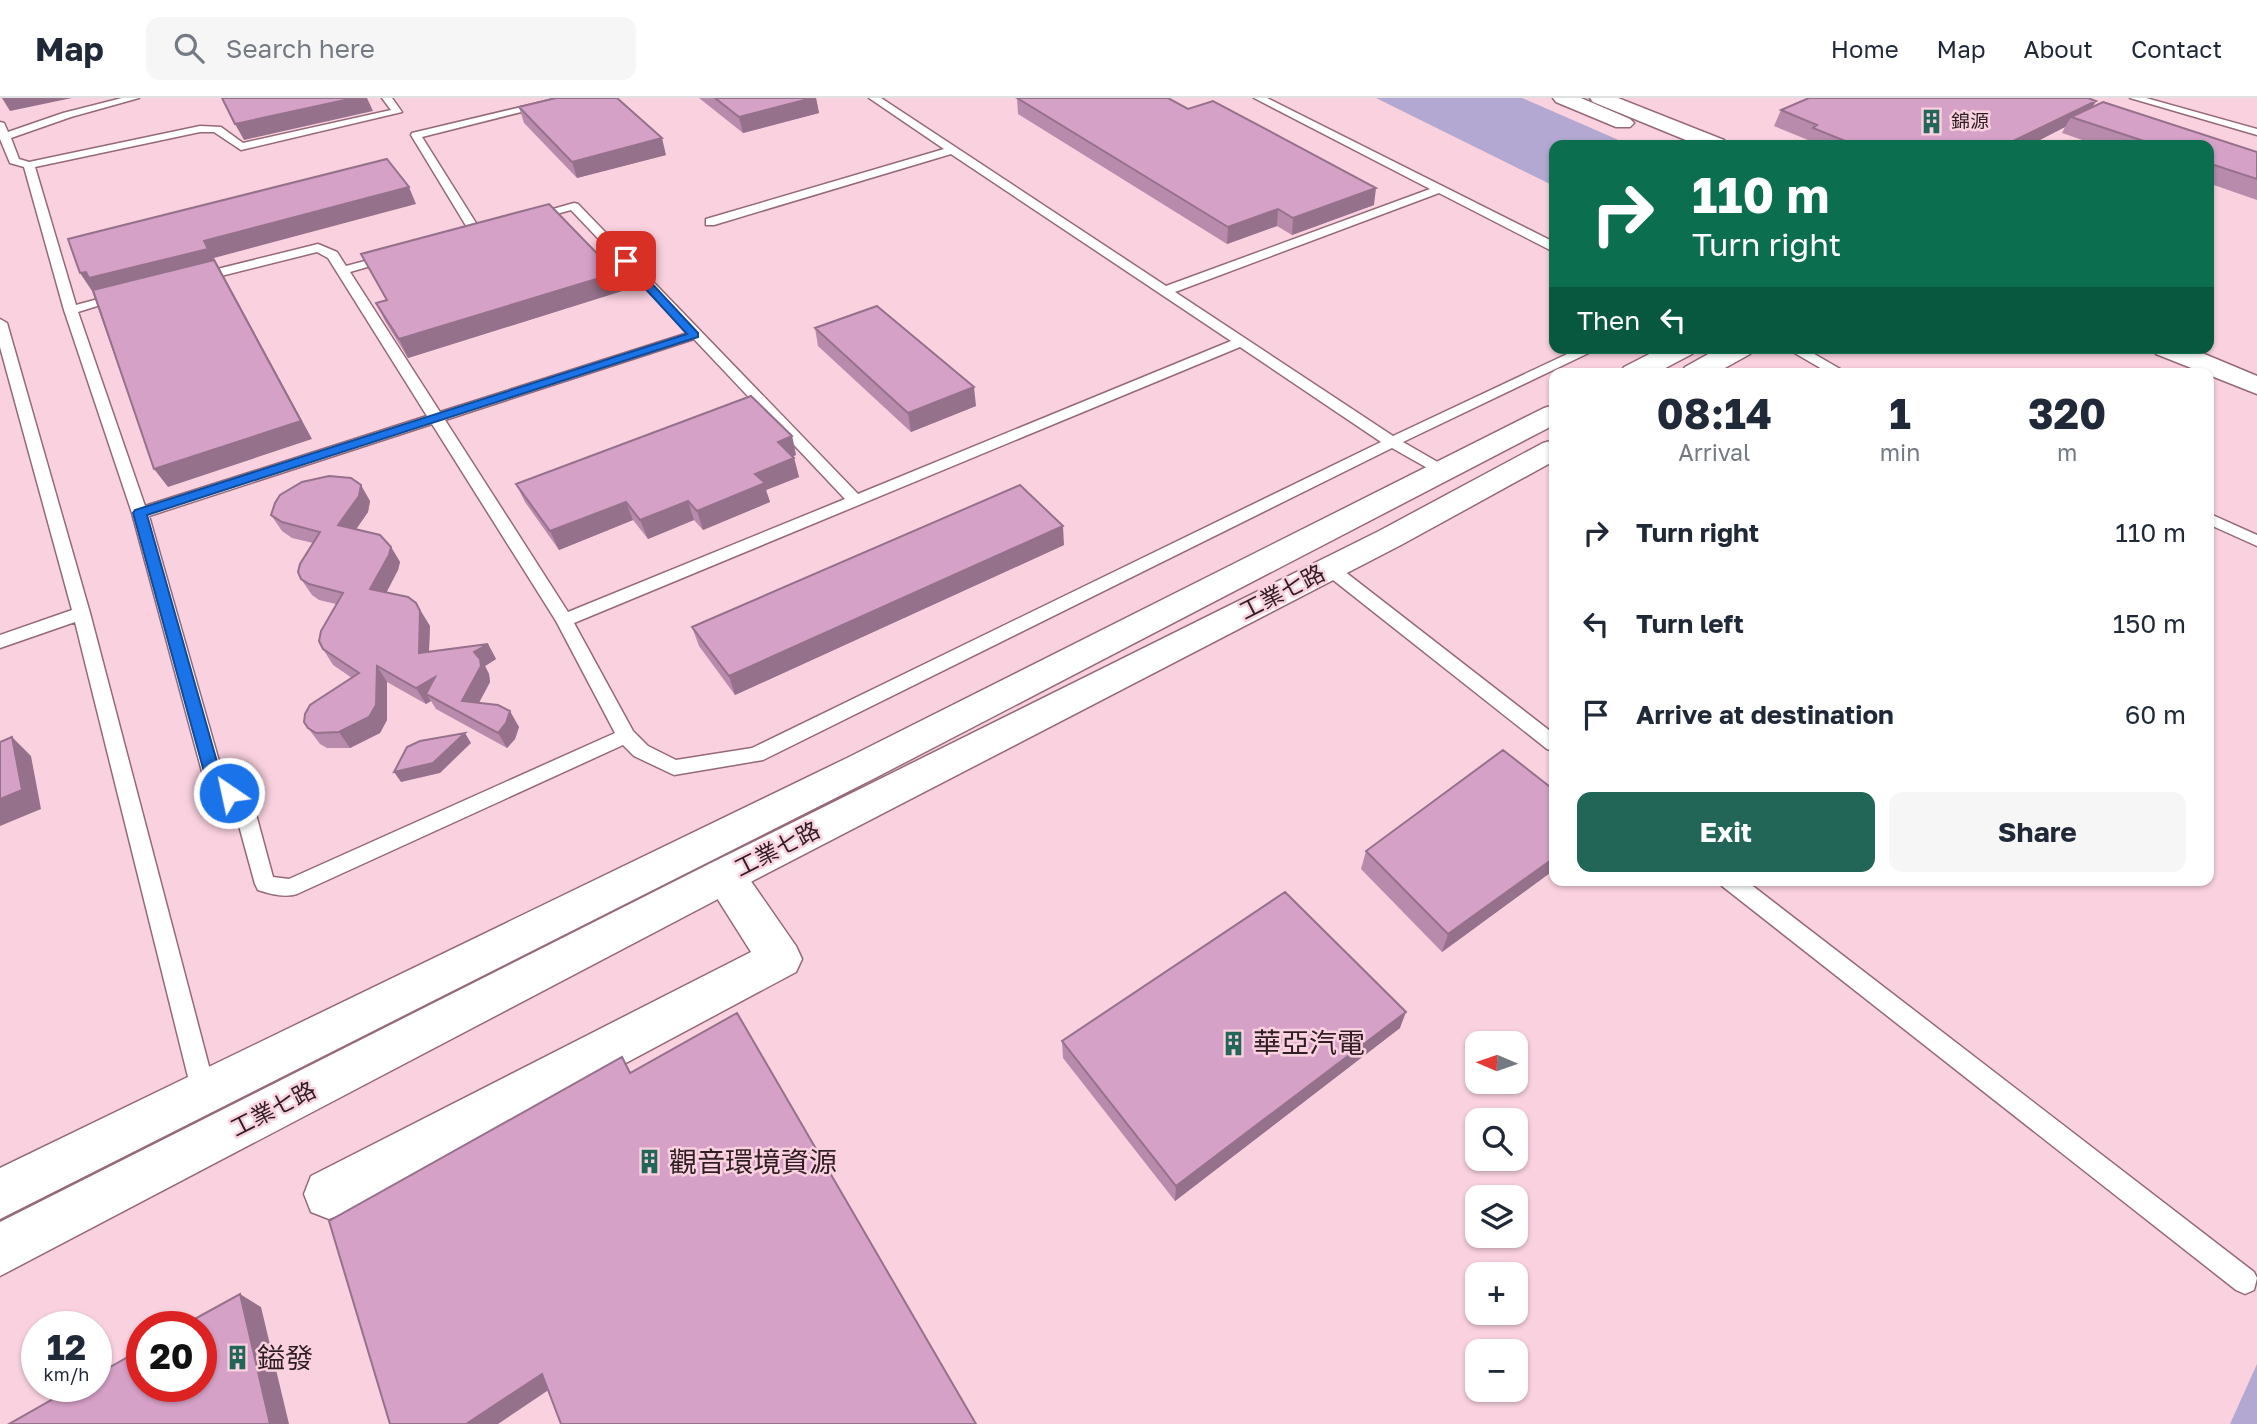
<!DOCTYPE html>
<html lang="en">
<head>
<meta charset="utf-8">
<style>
	:root { --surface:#fff; --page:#f6f6f7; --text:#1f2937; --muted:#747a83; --line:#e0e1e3; --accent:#216657 }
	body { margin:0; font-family:"Golos Text","Noto Sans TC",sans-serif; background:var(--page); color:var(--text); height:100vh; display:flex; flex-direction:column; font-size:26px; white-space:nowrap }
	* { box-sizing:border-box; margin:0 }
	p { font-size:23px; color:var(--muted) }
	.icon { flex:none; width:38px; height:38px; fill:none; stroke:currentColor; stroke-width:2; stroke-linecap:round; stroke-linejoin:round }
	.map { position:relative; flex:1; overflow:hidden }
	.drawer { position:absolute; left:1549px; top:270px; width:665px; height:518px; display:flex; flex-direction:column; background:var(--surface); border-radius:14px; box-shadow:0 2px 5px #0004 }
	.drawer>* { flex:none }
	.hud { position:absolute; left:1549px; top:42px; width:665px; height:214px; border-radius:14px; box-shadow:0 2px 5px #0004; background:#0b6e4f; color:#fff; overflow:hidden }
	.needle { width:46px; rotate:272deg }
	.controls { position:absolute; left:1465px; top:933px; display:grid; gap:14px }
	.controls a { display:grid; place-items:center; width:63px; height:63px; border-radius:14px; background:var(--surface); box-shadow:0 2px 5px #0004; font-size:35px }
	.speed { position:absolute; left:21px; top:1213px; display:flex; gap:14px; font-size:35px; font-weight:700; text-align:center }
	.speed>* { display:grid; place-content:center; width:91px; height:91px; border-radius:50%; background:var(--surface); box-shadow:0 2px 5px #0004; line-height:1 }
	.speed small { font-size:18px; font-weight:400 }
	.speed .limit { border:10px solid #d22; background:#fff; color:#111 }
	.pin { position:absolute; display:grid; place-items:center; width:60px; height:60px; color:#fff; margin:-30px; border-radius:14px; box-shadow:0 4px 10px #0006 }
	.me { position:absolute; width:77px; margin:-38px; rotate:326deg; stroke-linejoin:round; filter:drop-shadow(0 0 5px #0008) }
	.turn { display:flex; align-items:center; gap:24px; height:147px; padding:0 28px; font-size:32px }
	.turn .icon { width:91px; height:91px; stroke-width:2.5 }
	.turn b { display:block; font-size:49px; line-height:60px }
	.then { display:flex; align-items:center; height:66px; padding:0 28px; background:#0003; gap:14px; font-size:26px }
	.eta { display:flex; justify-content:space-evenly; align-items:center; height:119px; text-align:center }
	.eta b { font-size:42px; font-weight:700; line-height:49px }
	.cta { display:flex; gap:14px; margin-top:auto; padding:14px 28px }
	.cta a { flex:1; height:80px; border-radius:14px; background:var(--accent); color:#fff; font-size:28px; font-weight:700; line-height:80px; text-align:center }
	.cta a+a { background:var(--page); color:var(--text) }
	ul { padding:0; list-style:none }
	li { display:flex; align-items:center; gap:21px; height:91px; padding:0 28px }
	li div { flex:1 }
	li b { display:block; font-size:26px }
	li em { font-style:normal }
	header { display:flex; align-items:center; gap:42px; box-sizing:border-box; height:98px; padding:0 35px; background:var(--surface); border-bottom:2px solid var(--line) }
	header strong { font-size:33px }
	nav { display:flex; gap:38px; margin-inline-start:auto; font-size:24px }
	.search { width:490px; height:63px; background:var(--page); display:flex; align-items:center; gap:18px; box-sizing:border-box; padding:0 24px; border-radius:14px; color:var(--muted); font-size:26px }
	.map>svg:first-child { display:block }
</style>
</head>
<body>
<header>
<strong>Map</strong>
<div class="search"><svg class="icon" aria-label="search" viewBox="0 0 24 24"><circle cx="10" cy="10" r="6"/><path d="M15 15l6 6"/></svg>Search here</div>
<nav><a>Home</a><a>Map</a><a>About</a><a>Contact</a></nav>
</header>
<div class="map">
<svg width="2257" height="1326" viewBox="0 0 2257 1326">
	<rect width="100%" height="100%" fill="#fad2df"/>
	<path fill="#b2a8d1" d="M 1376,0 L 1522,0 L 1630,47 L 1554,47 L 1554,88 Z
		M 2257,1266 L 2257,1326 L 2230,1326 Z"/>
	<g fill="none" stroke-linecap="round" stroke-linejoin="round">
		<defs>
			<path id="lane" d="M 122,0 L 139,0 L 71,19 L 11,40 L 19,61 L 29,64 L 200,28 L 221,29 L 243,45 L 391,12 L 382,0 L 392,0 L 402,14 L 241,52 L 214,34 L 200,34 L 35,69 L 76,207 L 120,195 L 126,199 L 78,214 L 145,408 L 427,318 L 328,160 L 317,154 L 197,184 L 191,180 L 193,177 L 318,146 L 337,154 L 346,168 L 395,155 L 395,161 L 350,174 L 440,314 L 688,235 L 571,112 L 531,123 L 525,119 L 574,105 L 578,106 L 858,396 L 1231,243 L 951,56 L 714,127 L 706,127 L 706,121 L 944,51 L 869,0 L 881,0 L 1166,188 L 1430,91 L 1254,0 L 1267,0 L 1554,144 L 1554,153 L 1550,152 L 1439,95 L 1175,194 L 1393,338 L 1580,250 L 1599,250 L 1403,344 L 1448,370 L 1451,373 L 1448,376 L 1438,376 L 1392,350 L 763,662 L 674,677 L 634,658 L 623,647 L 297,796 C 285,800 270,796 258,792 L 255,786 L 235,713 L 204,681 L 132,415 L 64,212 L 24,69 L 10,65 L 0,41 L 0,24 L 4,25 L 8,34 L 63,15 ZM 694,241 L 845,401 L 568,514 L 445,322 ZM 1240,249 L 1381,344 L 752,650 L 676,662 L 648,648 L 633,633 L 574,525 ZM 432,326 L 556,523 L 615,635 L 289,781 L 273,779 L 254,709 L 223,677 L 149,418 Z
				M 559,0 L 577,0 L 422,39 L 481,133 L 464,141 L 456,141 L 456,135 L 468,131 L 411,37 L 412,35 Z
				M 2130,0 L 2146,0 L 2257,31 L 2257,37 Z
				M 0,221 L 7,225 L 90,515 L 216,995 L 212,1003 L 204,1006 L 196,1003 L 192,995 L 75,524 L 0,550 L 0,537 L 72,512 L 0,249 Z
				M 1786,250 L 1804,250 L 1847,275 L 1829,275 Z
				M 2208,415 L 2257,437 L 2257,448 L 2208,426 Z
				M 1329,465 L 1335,466 L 1554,636 L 1554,653 L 1547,651 L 1323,474 L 1321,470 L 1323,466 Z
				M 1719,782 L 1745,782 L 2254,1174 L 2257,1180 L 2254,1192 L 2245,1196 L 2236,1192 L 1722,788 Z"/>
			<path id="street" d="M 724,761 L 739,766 L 796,848 L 802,861 L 796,874 L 347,1114 L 329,1121 L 311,1114 L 304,1096 L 311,1078 L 751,854 L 703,778 L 709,766 Z"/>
			<path id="secondary" d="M 1553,0 L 1581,0 L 1630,21 L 1634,25 L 1630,29 L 1616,29 L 1556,4 Z
				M 1590,0 L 1618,0 L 1724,42 L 1727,47 L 1698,47 L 1593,4 Z
				M 1661,250 L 1695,250 L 1692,256 L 1656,275 L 1620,275 L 1624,269 Z
				M 1719,250 L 1753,250 L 1750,256 L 1716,275 L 1681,275 L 1685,269 Z
				M 2153,250 L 2190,250 L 2257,278 L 2257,296 L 2156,256 Z
				M 1554,307 L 1554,327 L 875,680 L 0,1121 L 0,1070 L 847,660 L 1544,310 Z
				M 1554,342 L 1554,363 L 1401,447 L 739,790 L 0,1178 L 0,1124 L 709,766 L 1379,433 L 1543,345 Z"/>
		</defs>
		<use href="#lane" stroke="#956978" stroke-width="3"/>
		<use href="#street" stroke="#956978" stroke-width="3"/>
		<use href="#secondary" stroke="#956978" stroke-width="3"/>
		<use href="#lane" fill="#fff" fill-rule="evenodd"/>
		<use href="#street" fill="#fff" fill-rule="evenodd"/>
		<use href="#secondary" fill="#fff" fill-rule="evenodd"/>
	</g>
	<path fill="#b88aab" d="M 699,0 L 816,0 L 819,15 L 743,35 Z
		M 1017,0 L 1374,107 L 1292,137 L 1277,128 L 1227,146 L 1018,16 Z
		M 519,9 L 666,57 L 577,80 L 524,25 Z
		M 2092,9 L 2257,54 L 2257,102 L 2208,85 L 2208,47 L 2097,47 L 2062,35 L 2065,29 L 2030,47 L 1806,47 L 1808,42 L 1774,28 L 1781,12 Z
		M 361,156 L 622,193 L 408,260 L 385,223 L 376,205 L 386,202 Z
		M 815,230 L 976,308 L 911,334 L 818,248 Z
		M 792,338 L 796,357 L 793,358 L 794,360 L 799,379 L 766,392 L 770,404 L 703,432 L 694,422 L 648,441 L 633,422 L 559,452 L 525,404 L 516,386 Z
		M 370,403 L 368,414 L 356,431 L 391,449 L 400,464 L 398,472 L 386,494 L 430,528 L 429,554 L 488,546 L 496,561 L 485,568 L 489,576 L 490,584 L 479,605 L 519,629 L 515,641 L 507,650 L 436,611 L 431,603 L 426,606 L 387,584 L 387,622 L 380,635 L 350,650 L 327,650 L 320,646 L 308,630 L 352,580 L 333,567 L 323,551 L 336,506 L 319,502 L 312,497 L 301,481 L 313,445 L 292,440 L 282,433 L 271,417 Z
		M 1064,447 L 735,597 L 699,548 L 692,529 Z
		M 1554,692 L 1554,772 L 1442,854 L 1361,771 L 1366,753 Z
		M 1400,930 L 1175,1103 L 1063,960 L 1062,943 Z"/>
	<path fill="#96718b" d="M 2,0 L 72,0 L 10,13 Z
		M 354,0 L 367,0 L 373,13 L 244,42 L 235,26 Z
		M 812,0 L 816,0 L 819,15 L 743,35 L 739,19 Z
		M 2096,3 L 2087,19 L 2071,19 L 2065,29 L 2030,47 L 2005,47 Z
		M 662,40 L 666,57 L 577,80 L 572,64 Z
		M 409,89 L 416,106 L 214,160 L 312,341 L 168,389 L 154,371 L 92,193 L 80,175 Z
		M 1376,90 L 1374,107 L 1292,137 L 1293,120 Z
		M 1278,111 L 1277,128 L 1227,146 L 1228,129 Z
		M 616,175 L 622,193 L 408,260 L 399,241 Z
		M 974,289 L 976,308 L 911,334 L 908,315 Z
		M 792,338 L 796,357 L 783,362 L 778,344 Z
		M 794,360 L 799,379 L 766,392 L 770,404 L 703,432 L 697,413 L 755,376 Z
		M 361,387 L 370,403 L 368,414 L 348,443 L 338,427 Z
		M 688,403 L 694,422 L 648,441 L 640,422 Z
		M 626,404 L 633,422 L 559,452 L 550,433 Z
		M 1063,428 L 1064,447 L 735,597 L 729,578 Z
		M 391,449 L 400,464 L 398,472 L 380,507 L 370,491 Z
		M 416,505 L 430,528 L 428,571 L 419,555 Z
		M 488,546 L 496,561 L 485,568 L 489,576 L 490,584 L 471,619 L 462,603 L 474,554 Z
		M 377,568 L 387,584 L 387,622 L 380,635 L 350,650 L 339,634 Z
		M 435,579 L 426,596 L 431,603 L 426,606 L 416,590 Z
		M 510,613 L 519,629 L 515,641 L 507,650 L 498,635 Z
		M 465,635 L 471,645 L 440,675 L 401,684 L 394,674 Z
		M 12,639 L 31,658 L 41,711 L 0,728 L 0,701 Z
		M 1554,760 L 1554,772 L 1442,854 L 1448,836 Z
		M 1406,914 L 1400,930 L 1175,1103 L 1176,1088 Z
		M 240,1196 L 261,1209 L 289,1326 L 270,1326 Z
		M 542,1276 L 556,1287 L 498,1326 L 466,1326 Z"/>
	<path fill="#d6a1c7" stroke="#96718b" stroke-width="2" d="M 222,0 L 354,0 L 235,26 Z
		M 556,0 L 617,0 L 662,40 L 572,64 L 519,9 Z
		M 715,0 L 812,0 L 739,19 Z
		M 1017,0 L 1168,0 L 1188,11 L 1213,3 L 1376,90 L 1293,120 L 1278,111 L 1228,129 Z
		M 1809,0 L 2088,0 L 2096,3 L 2005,47 L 1907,47 L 1898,44 L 1890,47 L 1855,47 L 1813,30 L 1817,27 L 1781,12 Z
		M 2103,4 L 2257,54 L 2257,81 L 2208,65 L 2208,47 L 2156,47 L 2071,19 Z
		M 387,61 L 409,89 L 204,143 L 208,151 L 89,180 L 86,174 L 80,175 L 68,141 Z
		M 549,106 L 616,175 L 399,241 L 376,205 L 387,202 L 361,156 Z
		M 214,162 L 301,323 L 154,371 L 93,192 Z
		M 877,208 L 974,289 L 908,315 L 815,230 Z
		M 751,298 L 792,338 L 778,344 L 794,360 L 755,376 L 765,385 L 697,413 L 688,403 L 640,422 L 626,404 L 550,433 L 516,386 Z
		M 329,378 L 351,380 L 361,387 L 359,398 L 338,427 L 380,437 L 391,449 L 389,457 L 370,491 L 408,499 L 416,505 L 420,513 L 419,555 L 488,546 L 474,554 L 480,561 L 481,568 L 462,603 L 498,607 L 510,613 L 506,625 L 498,635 L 426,596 L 435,579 L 416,590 L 377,568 L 376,607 L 369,619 L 339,634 L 316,635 L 308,630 L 304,624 L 305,616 L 310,607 L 359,575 L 323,551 L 319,543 L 321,533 L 343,495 L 309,486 L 301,481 L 298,474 L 300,466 L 320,434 L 282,424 L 271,417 L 275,405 L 280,397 L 302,384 Z
		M 1020,387 L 1063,428 L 729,578 L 692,529 Z
		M 465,635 L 433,665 L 394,674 L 407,649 L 420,643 Z
		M 12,639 L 22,692 L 0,701 L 0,644 Z
		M 1503,652 L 1554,692 L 1554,760 L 1448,836 L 1366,753 Z
		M 1285,794 L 1406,914 L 1176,1088 L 1062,943 Z
		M 737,915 L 976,1326 L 561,1326 L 542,1276 L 466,1326 L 390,1326 L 329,1123 L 622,959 L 630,975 Z
		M 240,1196 L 270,1326 L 9,1326 L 76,1288 L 96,1288 L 96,1277 L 142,1251 L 142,1288 L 201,1288 L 201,1228 L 182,1228 Z"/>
	<path fill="#1a73e8" stroke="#114b97" stroke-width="2" d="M 622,161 L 629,161 L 698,235 L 698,239 L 147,417 L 221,678 L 237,695 L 229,701 L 223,699 L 206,681 L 133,415 L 135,412 L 687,236 L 622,165 Z"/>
	<defs>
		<symbol id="building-bare" viewBox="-9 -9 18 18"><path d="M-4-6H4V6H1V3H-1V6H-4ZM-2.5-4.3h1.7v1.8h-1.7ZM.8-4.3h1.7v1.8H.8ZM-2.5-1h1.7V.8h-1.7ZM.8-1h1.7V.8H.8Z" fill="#216657" stroke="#fad2df" stroke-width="2.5" paint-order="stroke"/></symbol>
	</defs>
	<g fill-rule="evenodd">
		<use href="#building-bare" x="1914" y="6" width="35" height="35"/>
		<use href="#building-bare" x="1216" y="928" width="35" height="35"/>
		<use href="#building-bare" x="632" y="1046" width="35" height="35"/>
		<use href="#building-bare" x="220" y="1242" width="35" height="35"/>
	</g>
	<g text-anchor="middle" stroke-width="5" stroke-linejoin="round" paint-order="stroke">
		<g font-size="19" fill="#2f1d23" stroke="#fad2df" text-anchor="start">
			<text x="1951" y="30">錦源</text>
		</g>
		<g font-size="23" fill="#2f1d23" stroke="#fad2df">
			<text transform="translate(1282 494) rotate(-27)" y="8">工業七路</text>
			<text transform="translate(777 751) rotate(-27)" y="8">工業七路</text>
			<text transform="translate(273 1011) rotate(-27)" y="8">工業七路</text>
		</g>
		<g font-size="28" fill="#2f1d23" stroke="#fad2df" text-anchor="start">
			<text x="1253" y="955">華亞汽電</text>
			<text x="669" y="1074">觀音環境資源</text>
			<text x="257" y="1270">鎰發</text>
		</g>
	</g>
</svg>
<div class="controls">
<a><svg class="needle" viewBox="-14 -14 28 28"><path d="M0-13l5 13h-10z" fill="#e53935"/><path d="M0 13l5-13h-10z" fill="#747a83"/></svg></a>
<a><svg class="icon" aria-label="search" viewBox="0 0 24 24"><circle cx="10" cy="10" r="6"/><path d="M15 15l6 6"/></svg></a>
<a><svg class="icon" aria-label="layers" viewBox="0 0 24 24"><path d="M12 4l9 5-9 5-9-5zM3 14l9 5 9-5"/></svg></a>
<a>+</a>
<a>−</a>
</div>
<div class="speed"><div>12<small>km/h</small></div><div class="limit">20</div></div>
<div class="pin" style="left:626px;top:163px;background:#d93025"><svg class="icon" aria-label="arrive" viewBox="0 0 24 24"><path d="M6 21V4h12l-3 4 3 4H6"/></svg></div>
<svg class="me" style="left:229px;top:695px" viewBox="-20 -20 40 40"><circle r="17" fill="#1a73e8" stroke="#fff" stroke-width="3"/><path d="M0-11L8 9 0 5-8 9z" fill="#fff"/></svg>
<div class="hud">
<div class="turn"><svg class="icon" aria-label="right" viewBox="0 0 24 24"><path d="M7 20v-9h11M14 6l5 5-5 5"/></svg><div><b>110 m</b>Turn right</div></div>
<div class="then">Then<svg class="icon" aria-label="left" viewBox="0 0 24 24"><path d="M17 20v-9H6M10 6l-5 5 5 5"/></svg></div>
</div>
<section class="drawer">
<div class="eta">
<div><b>08:14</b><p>Arrival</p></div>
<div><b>1</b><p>min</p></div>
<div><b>320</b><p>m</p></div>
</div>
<ul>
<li><svg class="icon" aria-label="right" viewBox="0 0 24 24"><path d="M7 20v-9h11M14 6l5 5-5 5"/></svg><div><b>Turn right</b></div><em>110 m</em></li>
<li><svg class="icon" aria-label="left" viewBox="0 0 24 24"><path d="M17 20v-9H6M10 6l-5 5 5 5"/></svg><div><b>Turn left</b></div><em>150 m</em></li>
<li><svg class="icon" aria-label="arrive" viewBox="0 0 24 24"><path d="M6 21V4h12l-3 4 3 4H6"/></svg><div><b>Arrive at destination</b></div><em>60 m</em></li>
</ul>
<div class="cta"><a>Exit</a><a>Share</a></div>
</section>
</div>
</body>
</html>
